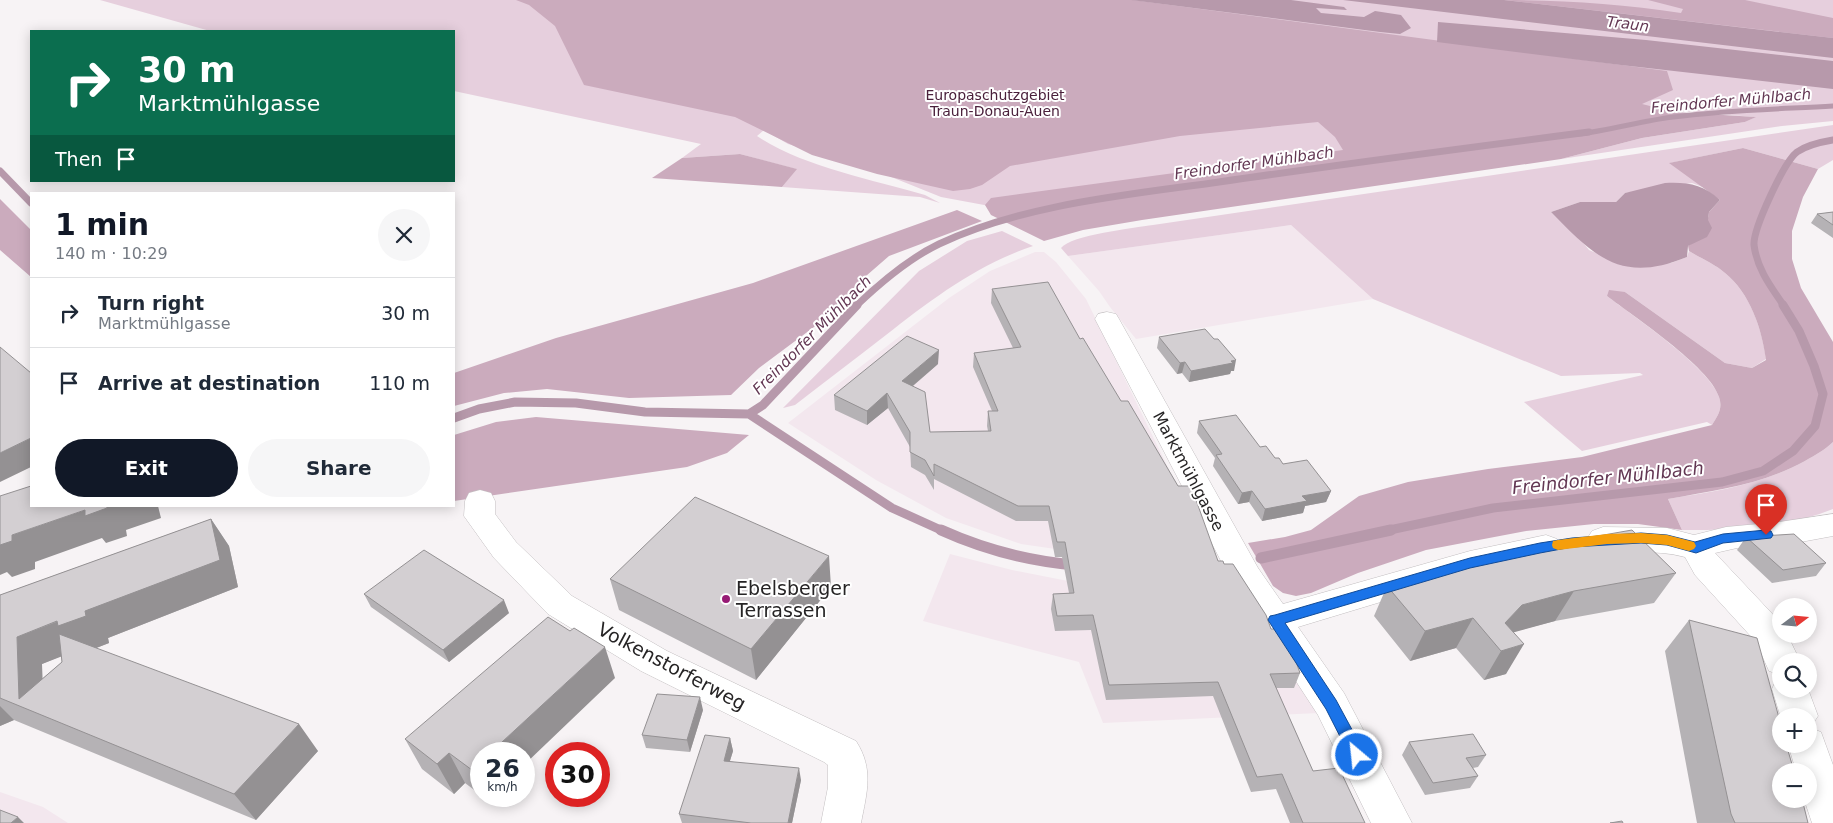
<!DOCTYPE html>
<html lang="en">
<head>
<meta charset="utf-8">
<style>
	:root { --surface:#fff; --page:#f6f6f7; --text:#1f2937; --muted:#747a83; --line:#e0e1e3; --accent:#111827 }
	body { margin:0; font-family:"DejaVu Sans",sans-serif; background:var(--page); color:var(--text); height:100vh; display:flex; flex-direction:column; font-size:19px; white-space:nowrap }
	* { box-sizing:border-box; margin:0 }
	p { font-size:16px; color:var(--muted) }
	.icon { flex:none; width:28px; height:28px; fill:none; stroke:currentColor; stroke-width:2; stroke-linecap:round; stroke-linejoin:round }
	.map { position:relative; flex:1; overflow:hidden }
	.sheet { position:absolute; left:30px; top:192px; width:425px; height:315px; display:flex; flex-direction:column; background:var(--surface); border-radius:0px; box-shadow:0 2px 12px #0003 }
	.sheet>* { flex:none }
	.banner { position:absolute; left:30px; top:30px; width:425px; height:152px; border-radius:0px; box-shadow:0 2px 12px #0003; background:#0b6e4f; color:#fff; overflow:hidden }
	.needle { width:32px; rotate:74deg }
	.controls { position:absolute; left:1772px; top:598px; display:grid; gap:10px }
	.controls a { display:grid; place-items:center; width:45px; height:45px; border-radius:50%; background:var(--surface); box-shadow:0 2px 12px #0003; font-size:25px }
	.speed { position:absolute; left:470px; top:742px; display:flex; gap:10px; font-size:25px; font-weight:700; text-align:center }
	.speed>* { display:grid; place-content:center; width:65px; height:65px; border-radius:50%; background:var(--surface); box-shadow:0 2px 12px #0003; line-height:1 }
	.speed small { font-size:12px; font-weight:400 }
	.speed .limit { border:8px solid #d22; background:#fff; color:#111 }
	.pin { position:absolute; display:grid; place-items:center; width:42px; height:42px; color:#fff; margin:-51px -21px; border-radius:50% 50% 50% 0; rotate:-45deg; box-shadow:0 0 5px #0007 }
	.pin .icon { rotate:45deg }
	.me { position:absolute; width:55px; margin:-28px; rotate:332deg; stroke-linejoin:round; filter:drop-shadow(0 0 4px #0008) }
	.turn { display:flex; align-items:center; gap:18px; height:105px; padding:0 25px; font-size:22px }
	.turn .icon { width:65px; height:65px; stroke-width:2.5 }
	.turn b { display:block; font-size:35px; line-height:42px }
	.then { display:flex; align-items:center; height:48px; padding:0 25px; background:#0003; gap:10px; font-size:19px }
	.round { display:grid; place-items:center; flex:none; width:52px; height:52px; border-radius:26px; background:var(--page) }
	.headline { display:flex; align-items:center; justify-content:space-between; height:85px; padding:0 25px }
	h1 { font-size:30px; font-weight:700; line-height:38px; color:var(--accent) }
	.primary-button { display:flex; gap:10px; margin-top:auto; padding:10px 25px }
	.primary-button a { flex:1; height:58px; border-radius:30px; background:var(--accent); color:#fff; font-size:20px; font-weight:700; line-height:58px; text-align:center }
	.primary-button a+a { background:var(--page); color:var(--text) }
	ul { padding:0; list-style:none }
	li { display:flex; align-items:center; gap:15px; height:70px; padding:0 25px; border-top:1px solid var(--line) }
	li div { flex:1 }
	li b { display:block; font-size:19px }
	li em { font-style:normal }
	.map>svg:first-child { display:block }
</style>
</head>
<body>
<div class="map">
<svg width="1833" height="823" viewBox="0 0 1833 823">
	<rect width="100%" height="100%" fill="#f7f3f5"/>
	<path fill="#f3e7ee" d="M 1291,225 L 1373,299 L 1136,339 L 1110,307 L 1099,291 L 1068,256 Z
		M 1035,252 L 1044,252 L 1056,262 L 1086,299 L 1210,554 L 1083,553 L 1021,544 L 946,518 L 876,480 L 788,423 L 949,298 L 990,271 Z
		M 950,554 L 1012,570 L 1068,581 L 1224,574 L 1319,713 L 1103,723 L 1079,662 L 923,621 Z
		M 0,792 L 43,807 L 68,823 L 0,823 Z"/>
	<path fill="#e6cfdd" d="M 100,0 L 1833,0 L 1833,121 L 1782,126 L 1561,159 L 1642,138 L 1745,122 L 1755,117 L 1667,110 L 995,207 L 941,197 L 864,166 L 788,144 L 764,130 L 757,136 C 801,166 873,180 925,195 L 940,203 L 920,197 L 782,187 L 796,169 L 740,154 L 682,158 L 701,144 L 454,91 L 454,31 L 210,31 Z
		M 1833,125 L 1833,160 L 1818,169 L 1743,148 L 1670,163 L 1705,188 L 1692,183 L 1625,193 L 1616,202 L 1580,202 L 1551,212 L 1581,240 L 1589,250 L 1630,267 L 1671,263 L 1687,257 L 1689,251 C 1700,258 1715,264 1725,273 C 1750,293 1762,329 1766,359 L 1752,368 L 1725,363 L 1625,292 L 1607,296 C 1633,316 1710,368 1719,397 C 1723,409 1718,415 1712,425 L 1707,422 L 1582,451 L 1524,402 L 1643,375 L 1640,373 L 1561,376 L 1373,299 L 1291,225 L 1068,256 L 1061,248 C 1071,235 1134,228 1153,225 Z
		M 1002,231 L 1033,246 C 977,265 932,299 886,335 C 856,358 825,382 795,405 L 783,408 L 919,271 L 967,241 Z
		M 1833,442 L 1833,509 C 1785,528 1734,530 1682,530 L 1668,499 C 1716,491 1761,485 1805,461 C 1815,455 1825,450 1833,442 Z"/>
	<path fill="#cbabbd" d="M 516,0 L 1133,0 L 1667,71 L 1673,90 L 1642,104 L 1674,112 L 1756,117 L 1745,122 L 1642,138 L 1561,159 L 1142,220 L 1083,230 L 1044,241 L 991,215 L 985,205 L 991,198 L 1343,150 L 1335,137 L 1318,122 L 1180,136 L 1010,166 L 982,185 L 970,189 L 953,191 L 877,174 L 812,155 L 735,117 L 584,85 L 555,26 L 529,5 Z
		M 1505,0 C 1564,0 1623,4 1681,13 L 1683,9 L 1648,0 L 1745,0 L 1833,18 L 1833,38 Z
		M 1743,148 L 1818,169 L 1803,197 L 1792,231 L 1792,259 L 1801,288 L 1833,342 L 1833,442 C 1825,450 1815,455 1805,461 C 1761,485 1716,490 1668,499 L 1682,530 L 1638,524 L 1594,524 L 1526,531 L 1426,550 L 1358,573 L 1311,593 L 1296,596 L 1283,593 L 1273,586 L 1248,543 L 1285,537 L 1311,530 L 1359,496 L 1408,482 L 1488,469 L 1582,457 L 1712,425 C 1718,415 1723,409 1719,397 C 1710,367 1633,316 1607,296 L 1609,290 L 1625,292 L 1725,363 L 1752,368 L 1766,360 C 1762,329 1750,293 1725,273 C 1715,264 1700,258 1689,251 L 1688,246 C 1699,239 1708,225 1709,212 L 1720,200 L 1669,163 Z
		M 740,154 L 797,169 L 782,187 L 652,178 L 682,158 Z
		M 0,199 L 31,230 L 31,277 L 0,250 Z
		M 957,210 L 982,221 L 889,256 L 866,276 L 818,324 L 759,368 L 731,395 L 629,398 L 547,389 L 504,393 L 454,406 L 454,373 L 556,338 L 753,283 Z
		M 536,417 L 749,435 L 727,453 L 687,467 L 454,501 L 454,435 L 496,422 Z"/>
	<path fill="#b799ab" d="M 1131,0 L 1291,0 L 1344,7 L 1347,10 L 1316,8 L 1321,13 L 1364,17 L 1375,11 L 1401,15 L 1411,28 L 1400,34 L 1380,32 Z
		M 1343,0 L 1504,0 L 1833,38 L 1833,58 Z
		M 1438,22 L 1646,40 L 1833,61 L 1833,89 L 1621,65 L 1437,42 Z
		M 1665,183 C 1687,182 1703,184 1720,200 L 1709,212 L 1708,220 L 1712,228 L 1707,237 L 1688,246 L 1687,257 C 1621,284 1595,257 1551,212 L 1580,202 L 1616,202 L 1625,193 Z"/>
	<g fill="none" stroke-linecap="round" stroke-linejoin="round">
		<path stroke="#b799ab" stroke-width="5" d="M 1579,134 C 1611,130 1641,121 1673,117 C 1726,110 1780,109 1833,106"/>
		<path stroke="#b799ab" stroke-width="7" d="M 0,171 L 31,203
			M 856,306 C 880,283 908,259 939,244 C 1025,204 1126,195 1219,182 C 1342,164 1465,148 1589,132
			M 1784,306 C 1771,287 1757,269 1754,245 C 1753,229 1784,162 1797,152 C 1807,145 1821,142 1833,140"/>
		<path stroke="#b799ab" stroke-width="9" d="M 749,414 L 892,508 L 943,531
			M 454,418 L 479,409 L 515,402 L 576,403 L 645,412 L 749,414 L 763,405 L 857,305
			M 1385,531 L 1493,508 L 1722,482 L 1763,471 L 1793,451 L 1815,426 L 1823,394 L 1814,366 L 1799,331 L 1783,305"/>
		<path stroke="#b799ab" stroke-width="11" d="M 941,530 C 983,549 1028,561 1075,565
			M 1261,558 L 1391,530"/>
		<defs>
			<path id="minor" d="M 1107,312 L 1116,314 L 1119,319 L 1258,568 L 1283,604 L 1470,551 L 1546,535 L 1557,539 L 1562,547 L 1557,555 L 1470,575 L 1298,627 L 1344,693 L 1412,823 L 1371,823 L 1318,715 L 1234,586 L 1095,319 L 1098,314 Z
				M 480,490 L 491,493 L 495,501 L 495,514 L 516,542 L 572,596 L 667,651 L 856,741 C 874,769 867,792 861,823 L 821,823 L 828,787 L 828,765 L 824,762 L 641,671 L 548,614 L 494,558 L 464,516 L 465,501 L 469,493 Z
				M 1833,514 L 1833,536 L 1779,546 L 1737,548 L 1715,553 L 1780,622 L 1781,634 L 1787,634 L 1800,661 L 1781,661 L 1781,675 L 1769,671 L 1756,642 L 1695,575 L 1685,557 C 1653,548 1621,556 1592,547 L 1587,539 L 1592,531 L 1603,527 L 1667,528 L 1694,535 L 1726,527 L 1779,522 Z
				M 1781,677 L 1781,689 L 1808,689 L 1818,716 L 1810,728 L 1821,732 L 1833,765 L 1833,823 L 1812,823 L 1804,799 L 1809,799 L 1809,771 L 1796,771 L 1788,744 L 1809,744 L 1809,716 L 1781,716 L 1781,718 L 1772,689 L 1777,678 Z"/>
		</defs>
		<use href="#minor" stroke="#c3bfc1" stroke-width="1"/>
		<use href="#minor" fill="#fff" fill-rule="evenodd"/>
	</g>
	<path fill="#b5b2b5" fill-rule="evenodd" d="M 1833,212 L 1833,238 L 1811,223 L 1817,214 Z
		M 992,289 L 1080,339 L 1218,561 L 1224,564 L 1271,629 L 1300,673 L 1294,688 L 1276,688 L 1313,771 L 1365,823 L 1290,823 L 1276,789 L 1251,792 L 1213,696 L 1106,700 L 1091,630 L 1055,631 L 1051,609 L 1053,594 L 1069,593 L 1062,557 L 1055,557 L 1048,521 L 1016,521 L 934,479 L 934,490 L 925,475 L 911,467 L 910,447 L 888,408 L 867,425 L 835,410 L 834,395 L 938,364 L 913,386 L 930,432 L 988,431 L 987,426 L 988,411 L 992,411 L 973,367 L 974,353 L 1013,348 L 991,303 Z
		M 1159,337 L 1234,371 L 1231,371 L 1230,374 L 1189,382 L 1182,373 L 1177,374 L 1157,348 Z
		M 1199,421 L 1260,447 L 1283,464 L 1331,491 L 1326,502 L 1305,506 L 1303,513 L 1262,521 L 1249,502 L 1238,504 L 1213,466 L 1215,458 L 1197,433 Z
		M 211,519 L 229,546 L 238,587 L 108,638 L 109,643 L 96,648 L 318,751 L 256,820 L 14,720 L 0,726 L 0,595 ZM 61,656 L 62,662 L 42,679 L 42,664 Z
		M 1746,537 L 1826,563 L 1816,576 L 1772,583 L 1737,550 Z
		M 1676,573 L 1654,603 L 1555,621 L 1513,632 L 1506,674 L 1484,680 L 1456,648 L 1410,661 L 1374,616 L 1387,586 Z
		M 610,579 L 831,587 L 756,680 L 619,610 Z
		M 364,594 L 509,613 L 449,662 L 371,607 Z
		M 1689,620 L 1808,823 L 1697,823 L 1665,651 Z
		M 615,678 L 481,754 L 481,795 L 465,783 L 454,794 L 422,769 L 405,739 Z
		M 703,710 L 690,752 L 646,748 L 642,735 Z
		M 730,738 L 733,751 L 730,761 L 801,780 L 792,823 L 682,823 L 679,814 Z
		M 1409,742 L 1486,755 L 1478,767 L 1473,768 L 1478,776 L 1470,788 L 1425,795 L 1402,755 Z"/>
	<path fill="#949193" d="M 939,350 L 938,364 L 902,395 L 902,381 Z
		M 1236,360 L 1234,371 L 1231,371 L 1230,374 L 1189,382 L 1191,371 Z
		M 1185,362 L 1182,373 L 1177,374 L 1180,363 Z
		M 887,393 L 888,408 L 867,425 L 867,411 Z
		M 31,438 L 31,467 L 0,482 L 0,453 Z
		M 1252,491 L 1249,502 L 1238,504 L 1242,493 Z
		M 1331,491 L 1326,502 L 1305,506 L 1303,513 L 1262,521 L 1265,509 L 1302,496 Z
		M 107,506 L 158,506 L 161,518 L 126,530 L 127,536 L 106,543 L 102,538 L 35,562 L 35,569 L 12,577 L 7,572 L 0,575 L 0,545 L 12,535 L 85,510 Z
		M 211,519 L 229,546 L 238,587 L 108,638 L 109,643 L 81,654 L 78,650 L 42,664 L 44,716 L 19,699 L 17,637 L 85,611 Z
		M 829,556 L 831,587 L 756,680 L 751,649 Z
		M 1574,591 L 1555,621 L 1504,635 L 1505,623 L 1522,605 Z
		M 504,600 L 509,613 L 449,662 L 443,650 Z
		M 1473,618 L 1456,648 L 1410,661 L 1425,631 Z
		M 1524,644 L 1506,674 L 1484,680 L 1501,651 Z
		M 605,647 L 615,678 L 524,765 L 524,754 L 489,754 Z
		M 700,697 L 703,710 L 690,752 L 687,740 Z
		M 0,706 L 14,720 L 0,726 Z
		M 299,724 L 318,751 L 256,820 L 234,794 Z
		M 730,738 L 733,751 L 726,773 L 724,761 Z
		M 449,753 L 465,783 L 454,794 L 437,764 Z
		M 481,761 L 481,788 L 472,770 Z
		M 799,768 L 801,780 L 792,823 L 788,823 Z
		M 485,796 L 491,796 L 487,800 Z
		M 18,817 L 24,823 L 11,823 Z"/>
	<path fill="#d3cfd2" stroke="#949193" d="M 1833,212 L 1833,225 L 1817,214 Z
		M 1048,282 L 1080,339 L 1083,338 L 1121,401 L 1128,401 L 1178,486 L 1191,486 L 1218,561 L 1223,561 L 1224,564 L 1233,564 L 1266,615 L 1271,629 L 1275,629 L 1295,659 L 1300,673 L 1270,674 L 1313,771 L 1339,768 L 1365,823 L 1303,823 L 1282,774 L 1257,777 L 1218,682 L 1109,685 L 1093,615 L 1057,616 L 1053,594 L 1074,593 L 1065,542 L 1057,542 L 1049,506 L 1018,506 L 934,464 L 934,476 L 925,460 L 910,452 L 910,432 L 887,393 L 867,411 L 834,395 L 907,336 L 939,350 L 902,381 L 925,392 L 930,432 L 991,431 L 988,411 L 998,411 L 974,353 L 1021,347 L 992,289 Z
		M 1205,329 L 1214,339 L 1218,339 L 1236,360 L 1231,361 L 1233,363 L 1191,371 L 1185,362 L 1180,363 L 1159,337 Z
		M 0,347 L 31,373 L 31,438 L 0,453 Z
		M 1236,415 L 1260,447 L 1266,446 L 1275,458 L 1279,458 L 1283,464 L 1307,460 L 1331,491 L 1302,496 L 1307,501 L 1265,509 L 1252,491 L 1242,493 L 1216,455 L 1222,454 L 1199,421 Z
		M 31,486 L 31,506 L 107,506 L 107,508 L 85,516 L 85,510 L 12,535 L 12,541 L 0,545 L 0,496 Z
		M 695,497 L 829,556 L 751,649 L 610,579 Z
		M 211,519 L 220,560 L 85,611 L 86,616 L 58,626 L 57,621 L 17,637 L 19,699 L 62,662 L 59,634 L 299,724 L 234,794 L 0,698 L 0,595 Z
		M 1632,530 L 1676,573 L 1574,591 L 1522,605 L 1505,623 L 1524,644 L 1501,651 L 1473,618 L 1425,631 L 1387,586 L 1541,546 Z
		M 1794,534 L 1826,563 L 1783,570 L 1746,537 Z
		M 424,550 L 504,600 L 443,650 L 364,594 Z
		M 548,617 L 570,631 L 574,628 L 605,647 L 489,754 L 481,754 L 481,761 L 472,770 L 449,753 L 437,764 L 405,739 Z
		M 1689,620 L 1757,638 L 1781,725 L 1781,744 L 1786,744 L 1794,771 L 1781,771 L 1781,799 L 1802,799 L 1808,823 L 1735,823 L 1731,814 Z
		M 657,694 L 700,697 L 687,740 L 642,735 Z
		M 1473,734 L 1486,755 L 1466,758 L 1478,776 L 1433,783 L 1409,742 Z
		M 705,735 L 730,738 L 724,761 L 799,768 L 788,823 L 751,823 L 679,814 Z
		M 0,810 L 18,817 L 11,823 L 0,823 Z
		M 1622,821 L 1623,823 L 1610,823 Z"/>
	<path fill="#1a73e8" stroke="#114b97" d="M 1766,530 L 1771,531 L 1773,535 L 1771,538 L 1723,543 L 1696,553 L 1667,545 L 1641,543 L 1572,547 L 1540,553 L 1470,568 L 1285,623 L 1336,700 L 1363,750 L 1365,755 L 1363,760 L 1357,762 L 1352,760 L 1326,709 L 1268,620 L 1270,616 L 1275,615 L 1470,558 L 1540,543 L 1572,538 L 1641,533 L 1667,535 L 1695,542 L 1723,534 Z"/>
	<path fill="#f59e0b" d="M 1641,533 L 1667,535 L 1694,542 L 1696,546 L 1694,549 L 1689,551 L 1667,545 L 1641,543 L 1607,544 L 1558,550 L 1553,548 L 1552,545 L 1553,541 L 1558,540 L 1607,534 Z"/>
	<circle fill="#971b75" stroke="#fff" stroke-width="2" cx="726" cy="599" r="5"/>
	<g text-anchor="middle" stroke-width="4" stroke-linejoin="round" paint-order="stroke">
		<g font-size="14" fill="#4a203b" stroke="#fff">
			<text x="995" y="100">Europaschutzgebiet<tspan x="995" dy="16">Traun-Donau-Auen</tspan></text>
		</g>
		<g font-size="15" font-style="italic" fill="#633753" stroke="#fff">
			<text transform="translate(1628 24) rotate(7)" y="5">Traun</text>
			<text transform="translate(1731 101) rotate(-5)" y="5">Freindorfer Mühlbach</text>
			<text transform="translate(1254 163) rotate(-8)" y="5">Freindorfer Mühlbach</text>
			<text transform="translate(812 335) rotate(-45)" y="5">Freindorfer Mühlbach</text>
		</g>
		<g font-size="16" fill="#262425" stroke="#fff">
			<text transform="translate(1189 471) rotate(62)" y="6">Marktmühlgasse</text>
		</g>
		<g font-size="18" font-style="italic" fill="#633753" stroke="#fff">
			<text transform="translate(1608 478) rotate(-6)" y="6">Freindorfer Mühlbach</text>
		</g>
		<g font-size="19" fill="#262425" stroke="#fff" text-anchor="start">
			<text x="736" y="595">Ebelsberger<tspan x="736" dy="22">Terrassen</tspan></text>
		</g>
		<g font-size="19" fill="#262425" stroke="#fff">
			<text transform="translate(672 666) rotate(28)" y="7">Volkenstorferweg</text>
		</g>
	</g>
</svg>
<div class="controls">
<a><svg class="needle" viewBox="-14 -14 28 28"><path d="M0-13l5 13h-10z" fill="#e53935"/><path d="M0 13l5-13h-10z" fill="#747a83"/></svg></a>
<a><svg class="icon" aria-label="search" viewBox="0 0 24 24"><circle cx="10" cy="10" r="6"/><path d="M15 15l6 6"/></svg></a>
<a>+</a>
<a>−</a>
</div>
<div class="speed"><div>26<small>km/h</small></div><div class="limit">30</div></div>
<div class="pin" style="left:1766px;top:535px;background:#d93025"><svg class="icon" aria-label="arrive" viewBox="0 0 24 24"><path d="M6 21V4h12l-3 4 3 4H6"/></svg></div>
<svg class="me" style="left:1357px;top:755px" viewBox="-20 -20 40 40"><circle r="17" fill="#1a73e8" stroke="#fff" stroke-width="3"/><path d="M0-11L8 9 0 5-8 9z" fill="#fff"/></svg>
<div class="banner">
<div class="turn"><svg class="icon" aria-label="right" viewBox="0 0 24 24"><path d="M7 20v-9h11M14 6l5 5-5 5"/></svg><div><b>30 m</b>Marktmühlgasse</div></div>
<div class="then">Then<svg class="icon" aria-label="arrive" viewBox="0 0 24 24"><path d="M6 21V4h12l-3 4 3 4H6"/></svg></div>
</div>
<section class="sheet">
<div class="headline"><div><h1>1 min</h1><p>140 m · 10:29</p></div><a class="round"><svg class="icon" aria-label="close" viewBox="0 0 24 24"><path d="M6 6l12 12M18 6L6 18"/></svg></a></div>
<ul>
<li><svg class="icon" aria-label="right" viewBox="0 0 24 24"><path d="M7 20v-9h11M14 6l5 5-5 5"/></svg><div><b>Turn right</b><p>Marktmühlgasse</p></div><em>30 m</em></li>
<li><svg class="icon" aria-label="arrive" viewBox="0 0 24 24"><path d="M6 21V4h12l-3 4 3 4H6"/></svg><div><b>Arrive at destination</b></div><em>110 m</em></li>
</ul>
<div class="primary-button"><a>Exit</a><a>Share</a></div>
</section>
</div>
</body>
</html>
